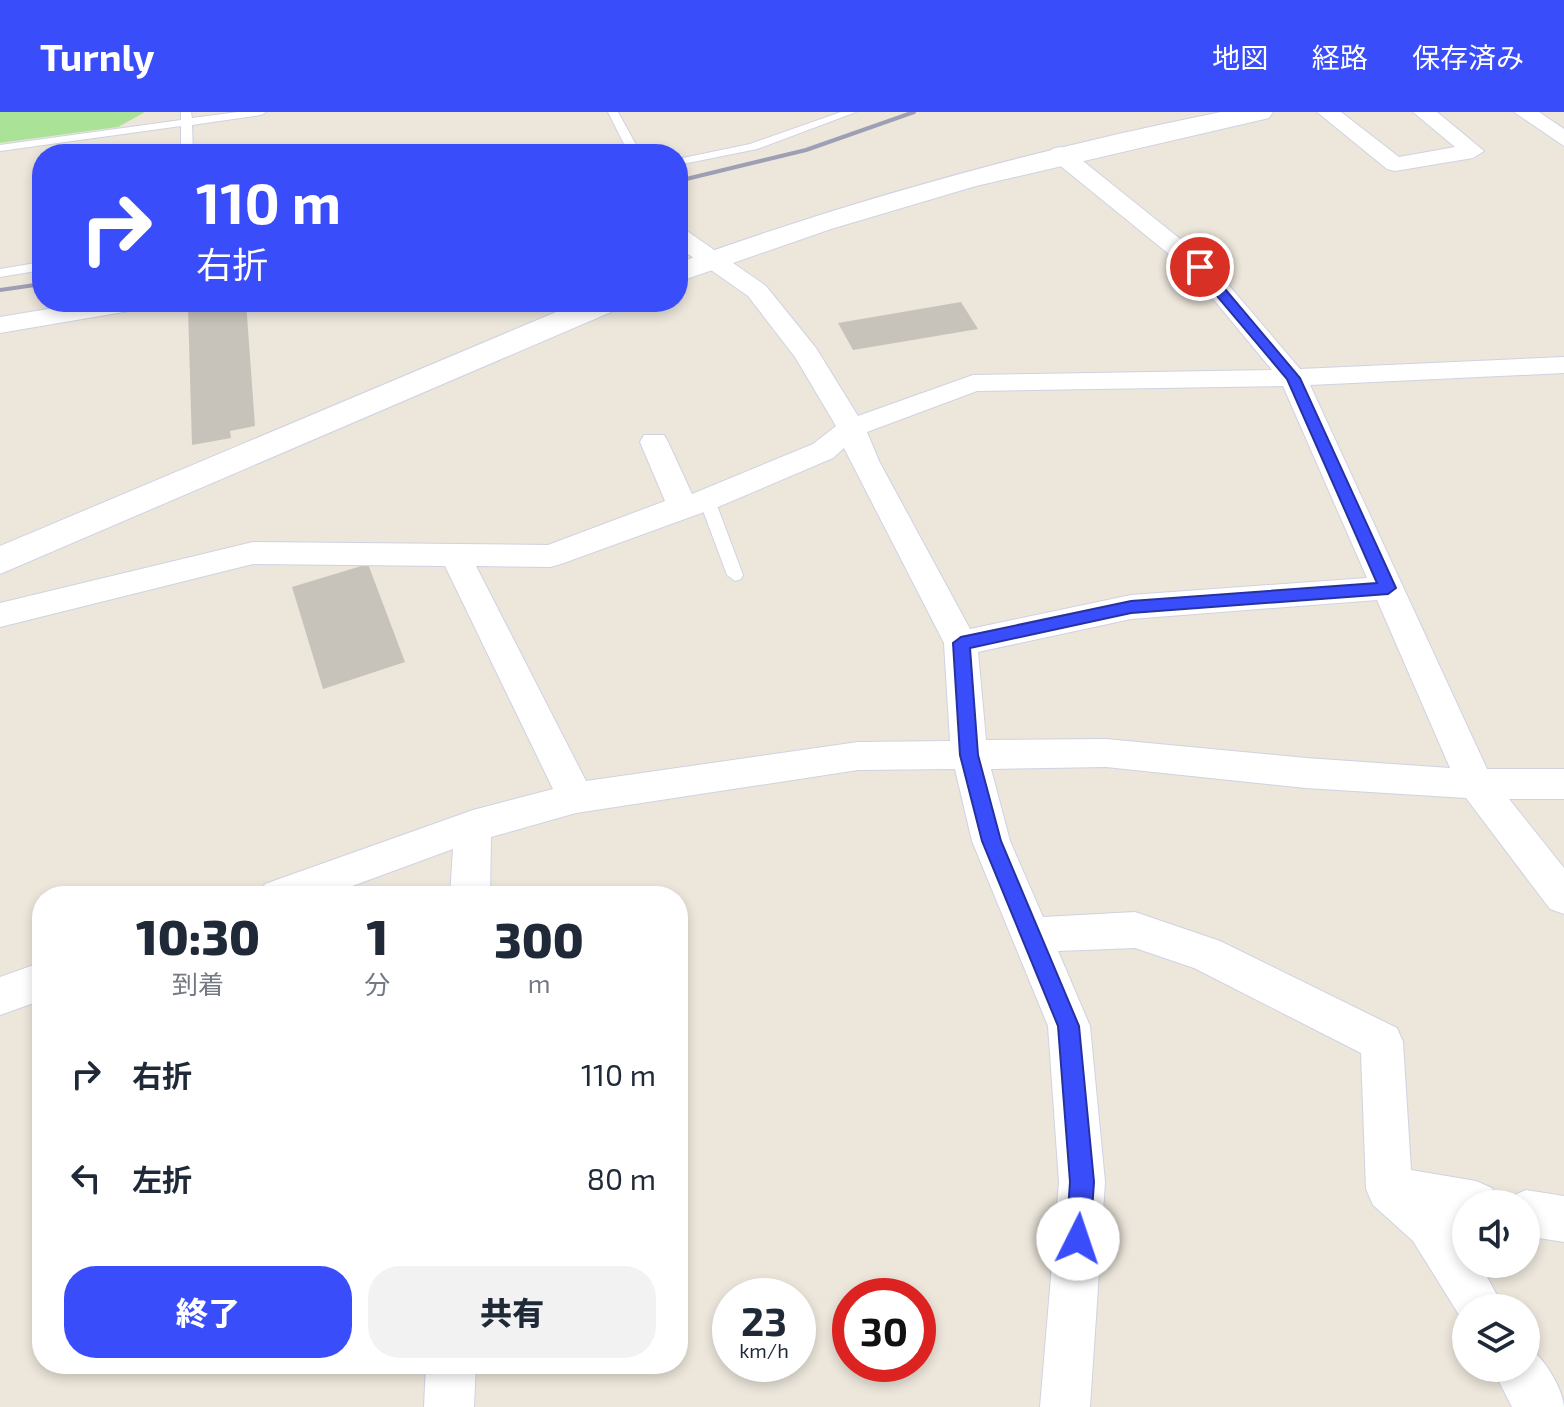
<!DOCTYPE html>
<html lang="ja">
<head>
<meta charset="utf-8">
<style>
	:root { --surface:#fff; --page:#f2f2f3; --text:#1f2937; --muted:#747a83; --accent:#3a4dfa }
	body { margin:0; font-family:"Exo 2","Noto Sans JP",sans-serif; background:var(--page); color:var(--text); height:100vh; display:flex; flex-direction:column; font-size:30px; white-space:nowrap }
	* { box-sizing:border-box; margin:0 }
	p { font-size:26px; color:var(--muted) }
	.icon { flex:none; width:44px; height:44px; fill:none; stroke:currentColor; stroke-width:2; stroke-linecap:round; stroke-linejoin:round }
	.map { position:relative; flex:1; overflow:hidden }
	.side { position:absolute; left:32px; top:774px; width:656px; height:488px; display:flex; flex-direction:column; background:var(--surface); border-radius:32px; box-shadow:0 4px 12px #0003 }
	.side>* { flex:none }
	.top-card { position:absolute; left:32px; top:32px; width:656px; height:168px; border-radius:32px; box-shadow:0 4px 12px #0003; background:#3a4dfa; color:#fff; overflow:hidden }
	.tools { position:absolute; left:1452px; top:1078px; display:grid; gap:16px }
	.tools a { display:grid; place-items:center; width:88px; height:88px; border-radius:50%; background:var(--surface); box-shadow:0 4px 12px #0003; font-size:40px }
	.speed { position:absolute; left:712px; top:1166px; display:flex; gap:16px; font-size:40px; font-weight:700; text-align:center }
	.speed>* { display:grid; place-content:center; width:104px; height:104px; border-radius:50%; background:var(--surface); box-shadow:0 4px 12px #0003; line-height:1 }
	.speed small { font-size:20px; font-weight:400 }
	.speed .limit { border:12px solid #d22; background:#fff; color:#111 }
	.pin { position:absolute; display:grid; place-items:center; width:68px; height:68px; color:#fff; margin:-34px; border:4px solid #fff; border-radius:50%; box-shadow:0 2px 8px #0007 }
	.me { position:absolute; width:88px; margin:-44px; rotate:4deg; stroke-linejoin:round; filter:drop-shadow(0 0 6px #0008) }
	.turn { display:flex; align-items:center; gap:28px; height:168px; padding:0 32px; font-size:36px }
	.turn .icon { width:104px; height:104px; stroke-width:2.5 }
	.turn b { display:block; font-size:56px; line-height:68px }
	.eta { display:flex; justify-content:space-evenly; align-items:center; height:136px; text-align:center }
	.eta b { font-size:48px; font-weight:800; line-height:56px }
	.primary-button { display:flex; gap:16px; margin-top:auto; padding:16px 32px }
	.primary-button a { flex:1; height:92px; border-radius:32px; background:var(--accent); color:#fff; font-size:32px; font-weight:800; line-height:92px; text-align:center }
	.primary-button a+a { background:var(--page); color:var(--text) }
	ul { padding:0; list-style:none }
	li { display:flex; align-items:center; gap:24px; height:104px; padding:0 32px }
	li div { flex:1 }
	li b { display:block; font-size:30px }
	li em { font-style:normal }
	header { display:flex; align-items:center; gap:48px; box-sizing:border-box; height:112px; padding:0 40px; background:var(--accent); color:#fff }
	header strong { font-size:38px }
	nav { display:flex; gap:44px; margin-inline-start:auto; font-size:28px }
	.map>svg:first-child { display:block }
</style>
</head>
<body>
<header>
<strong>Turnly</strong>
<nav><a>地図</a><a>経路</a><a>保存済み</a></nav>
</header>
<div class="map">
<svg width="1564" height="1295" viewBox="0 0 1564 1295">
	<rect width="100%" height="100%" fill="#ece6db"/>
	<path fill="#aae397" d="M 0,0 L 145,0 L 118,15 L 0,31 Z"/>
	<path fill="#c7c3bb" d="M 224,190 L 246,190 L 255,314 L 230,319 L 231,326 L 192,333 L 188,196 Z
		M 961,190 L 978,217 L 853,238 L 838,211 Z
		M 368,452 L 405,550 L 323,577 L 292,475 Z"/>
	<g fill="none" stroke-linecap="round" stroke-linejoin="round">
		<defs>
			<path id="service" d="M 181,0 L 191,0 L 192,6 L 238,0 L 266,0 L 261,3 L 192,13 L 193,42 L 181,42 L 181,14 L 0,39 L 0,33 L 181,8 Z
				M 608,0 L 618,0 L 641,42 L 629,42 Z
				M 841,0 L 856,0 L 757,37 L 678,53 L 678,47 L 750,32 Z
				M 42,150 L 42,158 L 0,165 L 0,157 Z
				M 707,383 L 715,388 L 743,463 L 741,467 L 735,469 L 727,463 L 699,388 Z"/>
			<path id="minor" d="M 1317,0 L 1341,0 L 1399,45 L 1455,35 L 1413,0 L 1437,0 L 1484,39 L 1473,46 L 1395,59 L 1387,57 Z
				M 1514,0 L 1539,0 L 1564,17 L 1564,34 Z
				M 1060,35 L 1068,37 L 1209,150 L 1300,257 L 1564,245 L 1564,261 L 1310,273 L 1487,657 L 1564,657 L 1564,687 L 1509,687 L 1564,756 L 1564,802 L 1550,797 L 1466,686 L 1306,676 L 1106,655 L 991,657 L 1010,729 L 1043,805 L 1135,800 L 1220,829 L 1397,916 L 1403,930 L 1411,1058 L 1476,1069 L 1492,1076 L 1499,1092 L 1466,1092 L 1466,1113 L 1455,1111 L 1466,1129 L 1466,1152 L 1480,1152 L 1504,1196 L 1466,1196 L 1466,1214 L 1413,1129 L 1373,1093 L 1366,1077 L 1361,941 L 1194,856 L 1135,836 L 1058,839 L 1090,914 L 1105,1070 L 1090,1295 L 1040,1295 L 1059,1070 L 1048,914 L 972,729 L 955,657 L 858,658 L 576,701 L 491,725 L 490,784 L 450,784 L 453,737 L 325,784 L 259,784 L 265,772 L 473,698 L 553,677 L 445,454 L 253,452 L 0,515 L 0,491 L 253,430 L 548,433 L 665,389 L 640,330 L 644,323 L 664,323 L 668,330 L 692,382 L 813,332 L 836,314 L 795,245 L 748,184 L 678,135 L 678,117 L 687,119 L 766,174 L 816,236 L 858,304 L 973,263 L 1272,258 L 1191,160 L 1052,47 L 1049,42 L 1052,37 ZM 1283,274 L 1367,466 L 1131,483 L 970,517 L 879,349 L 867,320 L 977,279 ZM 844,336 L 944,531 L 950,629 L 858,630 L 586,669 L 476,454 L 550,455 L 561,452 L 718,395 L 833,346 ZM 1377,488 L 1450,656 L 1306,646 L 1106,627 L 986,628 L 978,540 L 1131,507 Z
				M 90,190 L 148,190 L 135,198 L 0,221 L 0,205 Z
				M 42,850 L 42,888 L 0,903 L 0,865 Z
				M 1526,1078 L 1564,1084 L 1564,1130 L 1526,1124 L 1526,1092 L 1507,1092 L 1510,1085 Z
				M 1526,1235 C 1543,1242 1563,1277 1564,1295 L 1512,1295 L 1492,1256 L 1526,1256 Z
				M 426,1252 L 476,1252 L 474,1295 L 424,1295 Z"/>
			<path id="tertiary" d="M 1221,0 L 1273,0 L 1269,6 L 976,74 L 831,117 L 678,170 L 678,151 C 855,87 1037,37 1221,0 Z
				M 580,190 L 623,190 L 618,197 L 0,462 L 0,434 Z"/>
		</defs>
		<use href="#service" stroke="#d0d2e2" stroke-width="2"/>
		<use href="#minor" stroke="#d0d2e2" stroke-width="2"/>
		<use href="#tertiary" stroke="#d0d2e2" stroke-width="2"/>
		<use href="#service" fill="#fff" fill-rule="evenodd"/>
		<use href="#minor" fill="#fff" fill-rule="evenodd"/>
		<use href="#tertiary" fill="#fff" fill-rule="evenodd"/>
		<path stroke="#9e9fb4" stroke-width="4" d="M 678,69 L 806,38 L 914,0
			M 0,178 L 42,172"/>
	</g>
	<path fill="#3a4dfa" stroke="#2632a2" stroke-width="2" d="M 1195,152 L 1204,152 L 1300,266 L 1396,476 L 1388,482 L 1131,501 L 970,536 L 978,643 L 1001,729 L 1079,914 L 1094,1070 L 1090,1127 L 1086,1135 L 1078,1138 L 1069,1135 L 1066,1127 L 1070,1070 L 1058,914 L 982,729 L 960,643 L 953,531 L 961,525 L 1131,489 L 1377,471 L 1287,267 L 1195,158 Z"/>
</svg>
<div class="tools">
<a><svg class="icon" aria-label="sound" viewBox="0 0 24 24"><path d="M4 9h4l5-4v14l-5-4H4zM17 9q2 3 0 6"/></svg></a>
<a><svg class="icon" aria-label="layers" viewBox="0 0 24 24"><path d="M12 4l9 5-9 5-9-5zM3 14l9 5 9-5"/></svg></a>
</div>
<div class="speed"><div>23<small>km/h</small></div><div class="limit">30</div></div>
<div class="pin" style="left:1200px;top:155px;background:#d93025"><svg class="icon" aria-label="arrive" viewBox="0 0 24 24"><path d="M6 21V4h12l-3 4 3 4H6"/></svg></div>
<svg class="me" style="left:1078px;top:1127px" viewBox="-20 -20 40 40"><circle r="19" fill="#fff"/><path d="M0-13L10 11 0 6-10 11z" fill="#3a4dfa"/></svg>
<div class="top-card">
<div class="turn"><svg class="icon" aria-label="right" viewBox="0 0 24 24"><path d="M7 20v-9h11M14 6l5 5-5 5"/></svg><div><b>110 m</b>右折</div></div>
</div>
<section class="side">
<div class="eta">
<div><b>10:30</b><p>到着</p></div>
<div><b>1</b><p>分</p></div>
<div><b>300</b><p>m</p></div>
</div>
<ul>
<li><svg class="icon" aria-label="right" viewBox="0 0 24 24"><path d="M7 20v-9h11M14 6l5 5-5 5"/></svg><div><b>右折</b></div><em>110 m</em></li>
<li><svg class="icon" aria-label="left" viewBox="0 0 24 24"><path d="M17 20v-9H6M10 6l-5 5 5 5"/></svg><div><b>左折</b></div><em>80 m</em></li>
</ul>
<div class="primary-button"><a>終了</a><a>共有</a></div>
</section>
</div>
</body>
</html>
